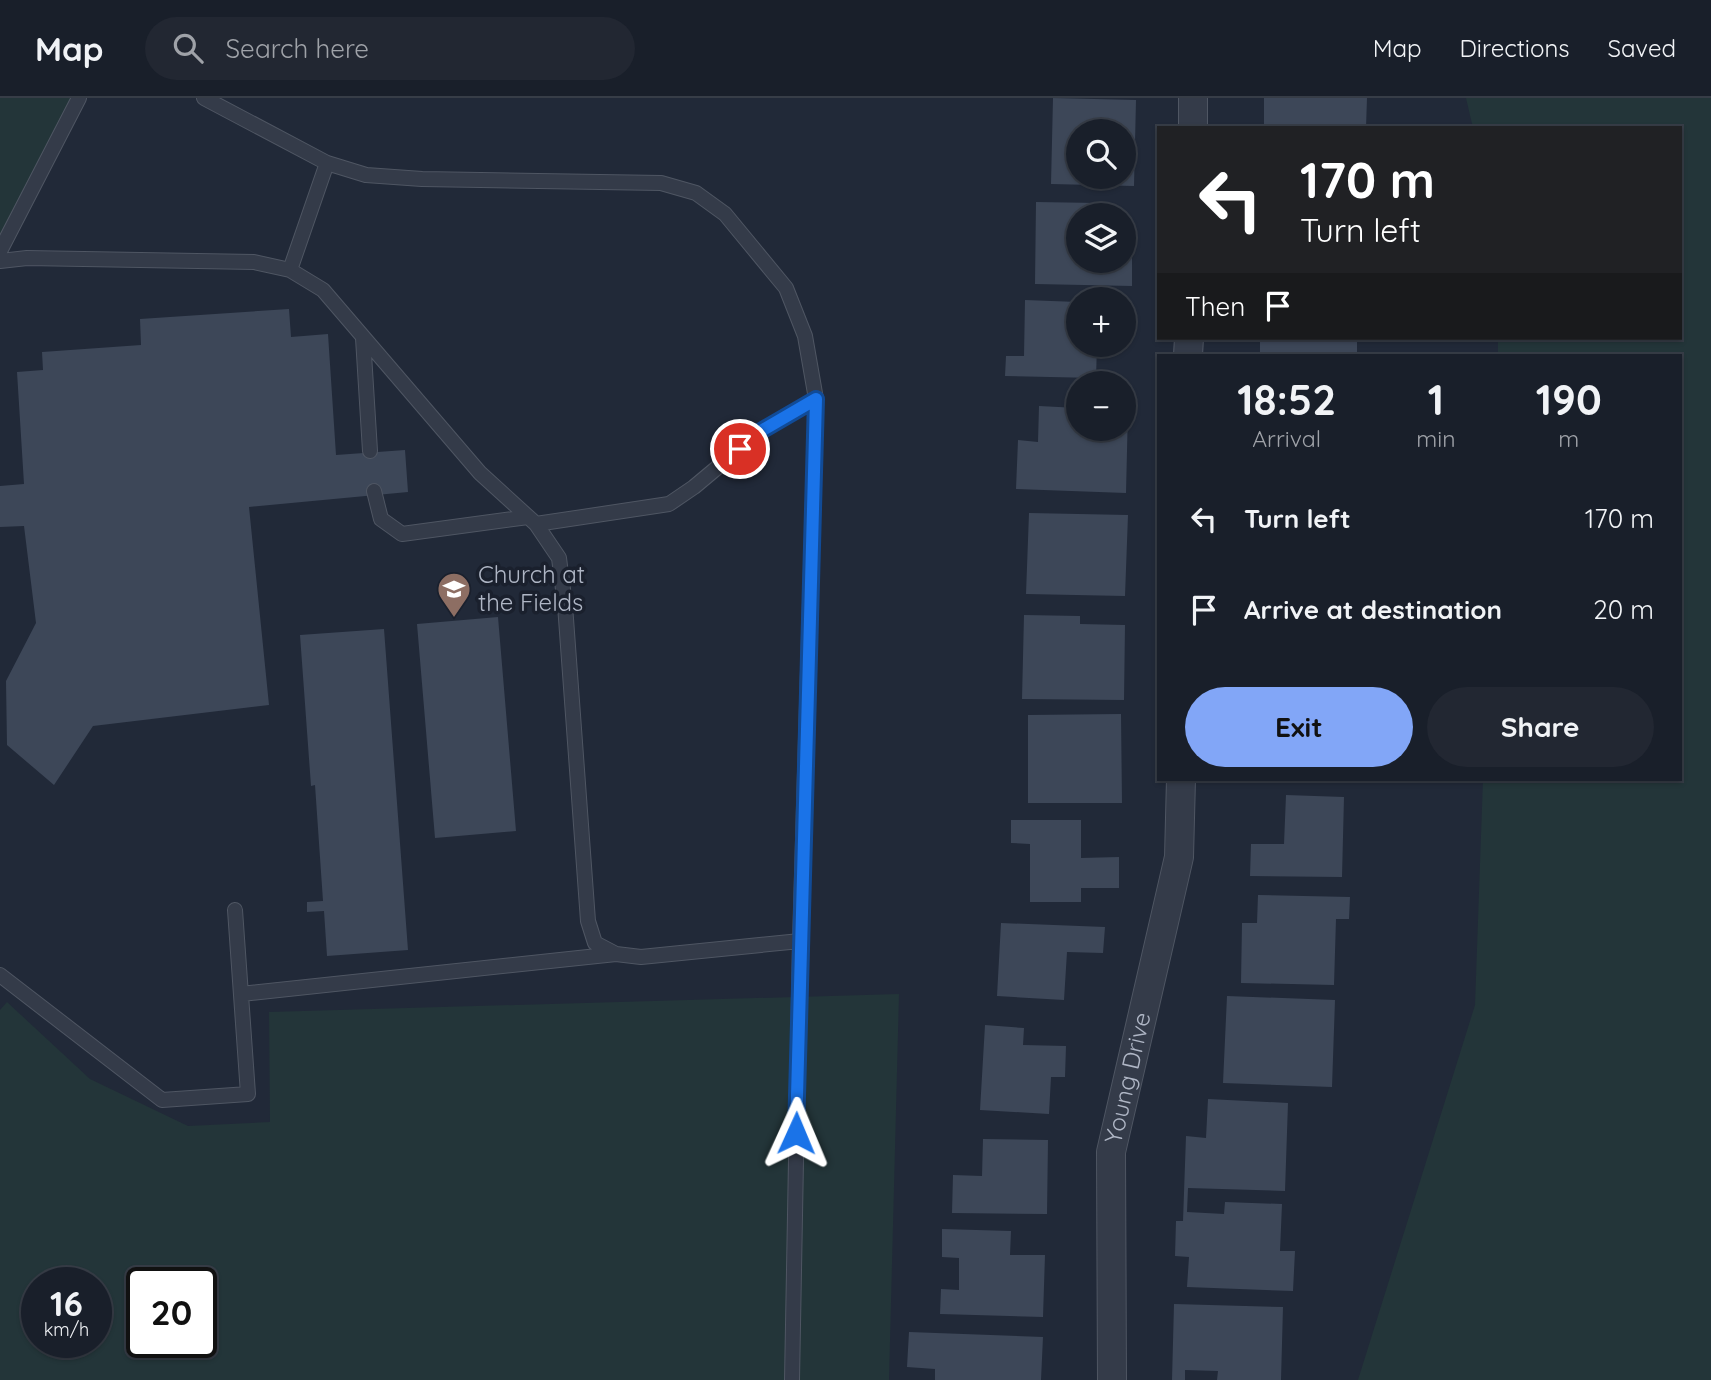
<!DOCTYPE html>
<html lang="en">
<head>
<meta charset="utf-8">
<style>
	:root { --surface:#191f2a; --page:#222732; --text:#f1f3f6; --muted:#9fa2a8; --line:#373d47; --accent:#82a6f7 }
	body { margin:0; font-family:Quicksand,sans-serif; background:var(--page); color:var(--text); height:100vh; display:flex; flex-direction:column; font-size:26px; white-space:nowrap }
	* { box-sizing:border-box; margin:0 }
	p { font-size:23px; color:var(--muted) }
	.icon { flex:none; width:38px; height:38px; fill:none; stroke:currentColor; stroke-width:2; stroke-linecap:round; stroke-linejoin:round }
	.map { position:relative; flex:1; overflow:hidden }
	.side { position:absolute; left:1157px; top:256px; width:525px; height:427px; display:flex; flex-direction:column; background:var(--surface); border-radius:0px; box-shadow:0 2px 5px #0004,0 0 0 2px var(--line) }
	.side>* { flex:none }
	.guide { position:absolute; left:1157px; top:28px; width:525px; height:214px; border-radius:0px; box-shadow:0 2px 5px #0004,0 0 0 2px var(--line); background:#202124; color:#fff; overflow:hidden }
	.controls { position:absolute; left:1066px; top:21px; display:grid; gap:14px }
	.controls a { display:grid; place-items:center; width:70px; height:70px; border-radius:50%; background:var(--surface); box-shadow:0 2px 5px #0004,0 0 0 2px var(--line); font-size:35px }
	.speed { position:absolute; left:21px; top:1169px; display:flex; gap:14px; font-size:35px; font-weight:700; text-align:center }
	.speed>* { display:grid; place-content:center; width:91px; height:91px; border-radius:50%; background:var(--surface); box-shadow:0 2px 5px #0004,0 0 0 2px var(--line); line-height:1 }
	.speed small { font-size:18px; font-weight:400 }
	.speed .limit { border:4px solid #111; border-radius:10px; background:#fff; color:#111 }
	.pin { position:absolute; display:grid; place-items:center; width:60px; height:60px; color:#fff; margin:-30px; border:4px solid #fff; border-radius:50%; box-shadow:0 2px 7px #0007 }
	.me { position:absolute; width:77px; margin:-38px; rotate:1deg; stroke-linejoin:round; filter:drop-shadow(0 0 5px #0008) }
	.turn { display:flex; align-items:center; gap:24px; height:147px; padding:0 28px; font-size:32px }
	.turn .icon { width:91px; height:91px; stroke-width:2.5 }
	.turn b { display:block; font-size:49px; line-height:60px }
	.then { display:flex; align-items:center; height:66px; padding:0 28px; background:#0003; gap:14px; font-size:26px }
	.eta { display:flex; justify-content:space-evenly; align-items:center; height:119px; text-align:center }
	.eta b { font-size:42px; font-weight:700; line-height:49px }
	.primary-button { display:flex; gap:14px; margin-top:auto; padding:14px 28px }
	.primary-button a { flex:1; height:80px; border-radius:42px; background:var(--accent); color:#111; font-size:28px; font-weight:700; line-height:80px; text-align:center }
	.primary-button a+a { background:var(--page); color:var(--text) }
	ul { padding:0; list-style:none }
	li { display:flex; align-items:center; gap:21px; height:91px; padding:0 28px }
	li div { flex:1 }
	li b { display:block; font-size:26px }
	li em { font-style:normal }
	header { display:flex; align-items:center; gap:42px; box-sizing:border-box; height:98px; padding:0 35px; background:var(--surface); border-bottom:2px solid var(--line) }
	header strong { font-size:33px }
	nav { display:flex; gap:38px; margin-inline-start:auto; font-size:24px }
	.search { width:490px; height:63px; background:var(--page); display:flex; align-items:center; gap:18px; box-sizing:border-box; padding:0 24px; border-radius:38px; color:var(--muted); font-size:26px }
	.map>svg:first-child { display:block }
</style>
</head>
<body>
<header>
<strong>Map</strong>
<div class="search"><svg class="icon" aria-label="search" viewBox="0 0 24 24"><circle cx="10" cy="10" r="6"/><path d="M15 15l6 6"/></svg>Search here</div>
<nav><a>Map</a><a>Directions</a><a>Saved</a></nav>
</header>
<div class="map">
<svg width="1711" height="1282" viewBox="0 0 1711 1282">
	<rect width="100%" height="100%" fill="#212938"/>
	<path fill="#233539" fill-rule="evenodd" d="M 0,0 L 71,0 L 0,146 Z
		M 1466,0 L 1711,0 L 1711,1282 L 1358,1282 L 1475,907 L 1483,681 L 1680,681 L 1680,257 L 1498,257 L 1498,240 L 1680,240 L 1680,30 L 1473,30 Z
		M 899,896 L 889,1282 L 0,1282 L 0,912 L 7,904 L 90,981 L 188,1028 L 270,1024 L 269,914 ZM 37,1185 L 96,1185 L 96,1244 L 37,1244 ZM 142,1185 L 201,1185 L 201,1244 L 142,1244 Z"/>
	<path fill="#3d4758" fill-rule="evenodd" d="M 1053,0 L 1136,2 L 1134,88 L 1051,86 ZM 1078,33 L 1124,33 L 1124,79 L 1078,79 Z
		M 1264,0 L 1367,0 L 1366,30 L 1264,30 Z
		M 1036,104 L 1098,105 L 1098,117 L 1078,117 L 1078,163 L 1124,163 L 1124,156 L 1132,156 L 1132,188 L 1035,186 Z
		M 1025,202 L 1078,204 L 1078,247 L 1097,247 L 1096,280 L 1005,278 L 1006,258 L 1024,258 Z
		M 1124,205 L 1132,205 L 1131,240 L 1124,240 Z
		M 289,211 L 291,239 L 328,236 L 336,357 L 405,352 L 408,394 L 249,409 L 269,607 L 93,628 L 54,687 L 7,647 L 6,583 L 36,525 L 24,428 L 0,429 L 0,388 L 24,386 L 17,274 L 43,272 L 42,254 L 141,247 L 140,221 Z
		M 1260,240 L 1357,240 L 1357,257 L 1260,257 Z
		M 1039,308 L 1078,310 L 1078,331 L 1124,331 L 1124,311 L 1128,311 L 1126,395 L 1016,391 L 1018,342 L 1038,344 Z
		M 1029,415 L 1128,417 L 1125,498 L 1026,496 Z
		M 1024,517 L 1080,518 L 1080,526 L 1125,527 L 1124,602 L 1022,601 Z
		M 498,519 L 516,733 L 435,740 L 417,526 Z
		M 384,531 L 408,852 L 327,858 L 324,813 L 307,814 L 307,804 L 323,803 L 315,687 L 311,688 L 300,537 Z
		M 1121,616 L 1122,705 L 1028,705 L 1028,617 Z
		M 1286,697 L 1344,699 L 1342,779 L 1250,778 L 1251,746 L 1284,746 Z
		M 1011,722 L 1081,722 L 1081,760 L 1119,759 L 1119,790 L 1081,790 L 1081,804 L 1030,804 L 1030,746 L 1011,745 Z
		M 1258,797 L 1350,799 L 1349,821 L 1336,821 L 1334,887 L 1241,885 L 1242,825 L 1257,825 Z
		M 1001,825 L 1105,829 L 1103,855 L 1067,854 L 1064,902 L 997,898 Z
		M 1227,898 L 1335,902 L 1332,989 L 1223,985 Z
		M 985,927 L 1024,930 L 1023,947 L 1066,948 L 1065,979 L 1051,979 L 1049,1016 L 980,1012 Z
		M 1208,1001 L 1288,1005 L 1285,1093 L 1188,1090 L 1187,1114 L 1224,1116 L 1225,1104 L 1282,1106 L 1280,1153 L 1295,1153 L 1293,1193 L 1187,1189 L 1189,1159 L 1175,1158 L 1176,1123 L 1183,1123 L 1186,1038 L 1206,1040 Z
		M 983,1041 L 1048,1042 L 1047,1116 L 952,1115 L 953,1077 L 982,1078 Z
		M 942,1131 L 1011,1133 L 1010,1157 L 1045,1157 L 1043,1219 L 940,1216 L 941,1191 L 959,1192 L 959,1160 L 942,1159 Z
		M 1174,1206 L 1283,1209 L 1281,1282 L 1217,1282 L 1218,1273 L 1185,1272 L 1185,1282 L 1172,1282 Z
		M 909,1234 L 1043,1239 L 1041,1282 L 935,1282 L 935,1271 L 907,1269 Z"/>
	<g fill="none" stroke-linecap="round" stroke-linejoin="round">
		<defs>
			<path id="lane" d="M 0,153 L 79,0
				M 0,163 L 27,160 L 254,164 L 290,172 L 323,192 L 480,375 L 536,426 L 559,460 L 565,507 L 588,823 L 595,845 L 616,856 L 641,859 L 800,843 L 816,301 L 805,238 L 786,190 L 725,116 L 696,95 L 661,85 L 422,81 L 366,77 L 327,65 L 204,0
				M 290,172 L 327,65
				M 363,240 L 370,353
				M 374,393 L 381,421 L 402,436 L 528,419
				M 536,426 L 669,406 L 694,389 L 761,333 L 816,301
				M 0,877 L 162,1002 L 248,996 L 235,812
				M 241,896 L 616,856
				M 792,1282 L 800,843"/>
			<g id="street">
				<path d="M 1193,30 L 1193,0"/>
				<path d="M 1188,257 L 1189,240"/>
				<path id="s1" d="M 1112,1282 L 1111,1054 L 1179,759 L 1181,681"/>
			</g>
		</defs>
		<use href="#lane" stroke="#4f5663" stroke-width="16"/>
		<use href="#street" stroke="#4f5663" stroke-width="30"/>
		<use href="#lane" stroke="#343b49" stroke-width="14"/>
		<use href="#street" stroke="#343b49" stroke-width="28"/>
	</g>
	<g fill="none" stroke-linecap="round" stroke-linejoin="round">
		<defs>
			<path id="route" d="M 740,351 L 761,333 L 816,301 L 796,1035"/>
		</defs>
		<use href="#route" stroke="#114b97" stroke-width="18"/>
		<use href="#route" stroke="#1a73e8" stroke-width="12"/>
	</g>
	<defs>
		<symbol id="school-pin" viewBox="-11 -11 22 30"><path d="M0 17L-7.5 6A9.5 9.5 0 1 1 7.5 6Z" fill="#8d6e63" stroke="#1a202d"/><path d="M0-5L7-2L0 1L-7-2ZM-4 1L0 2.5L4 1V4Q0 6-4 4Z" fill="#fff"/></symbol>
	</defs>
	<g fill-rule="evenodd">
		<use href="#school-pin" x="435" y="472" width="38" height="52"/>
	</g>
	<g text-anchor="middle" stroke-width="7" stroke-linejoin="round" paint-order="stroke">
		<g font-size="24" fill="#afb6c5" stroke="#1a202d" text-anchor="start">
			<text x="478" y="485">Church at<tspan x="478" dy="28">the Fields</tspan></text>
		</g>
		<g font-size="24" fill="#afb6c5" stroke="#1a202d">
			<text dy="8" stroke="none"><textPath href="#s1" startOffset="304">Young Drive</textPath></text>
		</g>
	</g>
</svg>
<div class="controls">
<a><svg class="icon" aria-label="search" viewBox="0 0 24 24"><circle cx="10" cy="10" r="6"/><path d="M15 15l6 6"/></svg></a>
<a><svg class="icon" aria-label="layers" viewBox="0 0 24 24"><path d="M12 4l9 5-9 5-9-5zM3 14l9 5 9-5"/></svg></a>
<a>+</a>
<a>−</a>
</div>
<div class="speed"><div>16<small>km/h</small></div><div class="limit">20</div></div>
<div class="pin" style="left:740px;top:351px;background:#d93025"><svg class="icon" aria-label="arrive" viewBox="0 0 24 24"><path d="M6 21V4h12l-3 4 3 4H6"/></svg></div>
<svg class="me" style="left:796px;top:1035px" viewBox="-20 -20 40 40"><path d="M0-17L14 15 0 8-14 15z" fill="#1a73e8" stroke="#fff" stroke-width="4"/></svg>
<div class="guide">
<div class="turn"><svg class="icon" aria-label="left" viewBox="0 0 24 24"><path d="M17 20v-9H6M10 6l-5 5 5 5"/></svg><div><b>170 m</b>Turn left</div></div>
<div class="then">Then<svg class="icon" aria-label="arrive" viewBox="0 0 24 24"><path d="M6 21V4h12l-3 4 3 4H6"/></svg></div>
</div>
<section class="side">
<div class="eta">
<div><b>18:52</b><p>Arrival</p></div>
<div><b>1</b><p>min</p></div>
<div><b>190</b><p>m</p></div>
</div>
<ul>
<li><svg class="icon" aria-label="left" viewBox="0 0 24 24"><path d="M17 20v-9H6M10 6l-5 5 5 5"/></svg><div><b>Turn left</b></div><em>170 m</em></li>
<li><svg class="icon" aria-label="arrive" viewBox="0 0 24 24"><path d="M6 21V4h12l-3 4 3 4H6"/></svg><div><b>Arrive at destination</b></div><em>20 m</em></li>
</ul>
<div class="primary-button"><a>Exit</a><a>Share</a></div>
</section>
</div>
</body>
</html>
